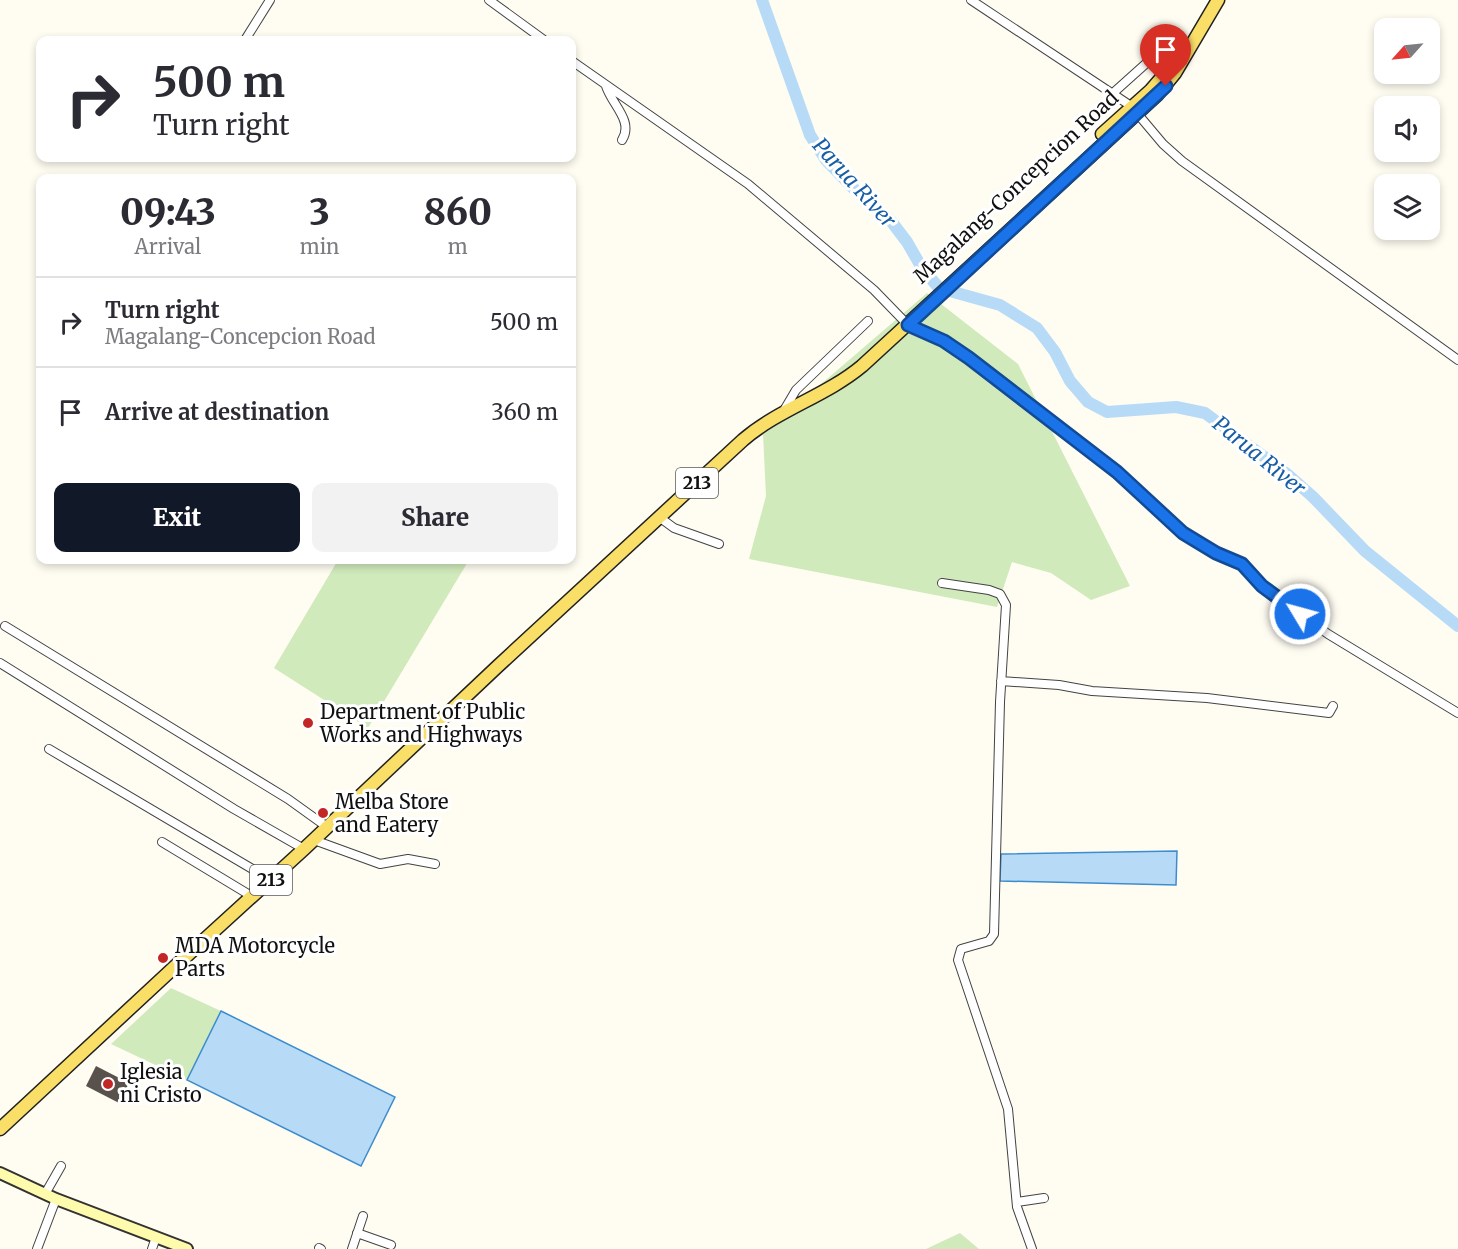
<!DOCTYPE html>
<html lang="en">
<head>
<meta charset="utf-8">
<style>
	:root { --surface:#fff; --page:#f2f2f3; --text:#2b2b33; --muted:#7c7c81; --line:#e1e1e2; --accent:#111827 }
	body { margin:0; font-family:Merriweather,serif; background:var(--page); color:var(--text); height:100vh; display:flex; flex-direction:column; font-size:22px; white-space:nowrap }
	* { box-sizing:border-box; margin:0 }
	p { font-size:20px; color:var(--muted) }
	.icon { flex:none; width:33px; height:33px; fill:none; stroke:currentColor; stroke-width:2; stroke-linecap:round; stroke-linejoin:round }
	.map { position:relative; flex:1; overflow:hidden }
	.drawer { position:absolute; left:36px; top:174px; width:540px; height:390px; display:flex; flex-direction:column; background:var(--surface); border-radius:12px; box-shadow:0 3px 9px #0003 }
	.drawer>* { flex:none }
	.banner { position:absolute; left:36px; top:36px; width:540px; height:126px; border-radius:12px; box-shadow:0 3px 9px #0003; background:#fff; color:var(--text); overflow:hidden }
	.needle { width:39px; rotate:243deg }
	.fabs { position:absolute; left:1374px; top:18px; display:grid; gap:12px }
	.fabs a { display:grid; place-items:center; width:66px; height:66px; border-radius:12px; background:var(--surface); box-shadow:0 3px 9px #0003; font-size:30px }
	.pin { position:absolute; display:grid; place-items:center; width:51px; height:51px; color:#fff; margin:-62px -26px; border-radius:50% 50% 50% 0; rotate:-45deg; box-shadow:0 0 6px #0007 }
	.pin .icon { rotate:45deg }
	.me { position:absolute; width:66px; margin:-33px; rotate:307deg; stroke-linejoin:round; filter:drop-shadow(0 0 4px #0008) }
	.turn { display:flex; align-items:center; gap:21px; height:126px; padding:0 18px; font-size:27px }
	.turn .icon { width:78px; height:78px; stroke-width:2.5 }
	.turn b { display:block; font-size:42px; line-height:51px }
	.eta { display:flex; justify-content:space-evenly; align-items:center; height:102px; text-align:center }
	.eta b { font-size:36px; font-weight:800; line-height:42px }
	.button { display:flex; gap:12px; margin-top:auto; padding:12px 18px }
	.button a { flex:1; height:69px; border-radius:12px; background:var(--accent); color:#fff; font-size:24px; font-weight:800; line-height:69px; text-align:center }
	.button a+a { background:var(--page); color:var(--text) }
	ul { padding:0; list-style:none }
	li { display:flex; align-items:center; gap:18px; height:90px; padding:0 18px; border-top:2px solid var(--line) }
	li div { flex:1 }
	li b { display:block; font-size:22px }
	li em { font-style:normal }
	.map>svg:first-child { display:block }
</style>
</head>
<body>
<div class="map">
<svg width="1458" height="1249" viewBox="0 0 1458 1249">
	<rect width="100%" height="100%" fill="#fffdf2"/>
	<path fill="#d1eabb" d="M 927,293 L 1018,364 L 1130,586 L 1091,600 L 1051,573 L 1012,562 L 997,607 L 749,559 L 766,496 L 763,434 Z
		M 338,560 L 469,560 L 368,728 L 274,668 Z
		M 171,988 L 221,1011 L 187,1080 L 111,1044 Z
		M 960,1233 L 979,1249 L 926,1249 Z"/>
	<path fill="#b7dbf7" stroke="#3d8cce" stroke-width="1.5" d="M 1177,851 L 1176,885 L 1000,881 L 1001,854 Z
		M 221,1011 L 395,1097 L 361,1166 L 187,1080 Z"/>
	<g fill="none" stroke-linecap="round" stroke-linejoin="round">
		<path stroke="#b7dbf7" stroke-width="12" d="M 762,0 L 810,135 L 826,160 L 859,194 L 891,221 L 907,242 L 922,268 L 939,288 L 1000,305 L 1037,328 L 1055,352 L 1070,381 L 1088,402 L 1107,412 L 1176,407 L 1205,413 L 1287,474 L 1313,497 L 1365,551 L 1458,626"/>
	</g>
	<path fill="#59514c" d="M 96,1066 L 129,1083 L 119,1103 L 86,1086 Z"/>
	<g fill="none" stroke-linecap="round" stroke-linejoin="round">
		<defs>
			<path id="street" d="M 489,0 L 544,40
				M 971,0 L 1131,106 L 1163,144 L 1182,161 L 1458,360
				M 245,40 L 270,0
				M 572,61 L 748,184 L 874,290 L 908,325 L 944,341 L 985,370 L 1117,472 L 1183,533 L 1216,553 L 1237,561 L 1262,586 L 1328,634 L 1458,713
				M 606,86 C 612,105 634,121 622,140
				M 1112,94 L 1151,59
				M 783,412 L 796,390 L 868,321
				M 659,517 L 674,528 L 719,544
				M 942,583 L 989,590 L 1000,594 L 1006,605 L 1000,702 L 994,934 L 989,941 L 961,949 L 958,960 L 1008,1109 L 1017,1207 L 1032,1249
				M 5,626 L 288,799 L 327,827
				M 0,663 L 234,809 L 304,849
				M 1001,681 L 1059,685 L 1092,691 L 1207,698 L 1329,713 L 1333,706
				M 49,749 L 271,880
				M 314,840 L 380,864 L 408,859 L 435,864
				M 162,842 L 253,897
				M 45,1194 L 61,1166
				M 1017,1202 L 1044,1198
				M 357,1233 L 391,1245
				M 319,1248 L 321,1249
				M 37,1249 L 56,1199
				M 152,1249 L 156,1237
				M 352,1249 L 363,1216"/>
			<path id="secondary" d="M 0,1173 L 56,1199 L 187,1249"/>
			<path id="primary" d="M 1102,134 L 1151,90 L 1171,67
				M 0,1129 L 181,961 L 304,849 L 498,666 L 743,440 C 779,409 826,396 862,366 L 1157,95 L 1175,73 L 1218,0"/>
		</defs>
		<use href="#street" stroke="#434343" stroke-width="10"/>
		<use href="#secondary" stroke="#323232" stroke-width="14"/>
		<use href="#primary" stroke="#212121" stroke-width="15"/>
		<use href="#street" stroke="#fff" stroke-width="8"/>
		<use href="#secondary" stroke="#fffbad" stroke-width="10"/>
		<use href="#primary" stroke="#f9de68" stroke-width="12"/>
	</g>
	<g fill="none" stroke-linecap="round" stroke-linejoin="round">
		<defs>
			<path id="route" d="M 1166,86 L 908,325 L 944,341 L 969,358 L 1117,472 L 1183,533 L 1216,553 L 1242,564 L 1262,586 L 1300,614"/>
		</defs>
		<use href="#route" stroke="#114b97" stroke-width="15"/>
		<use href="#route" stroke="#1a73e8" stroke-width="10"/>
	</g>
	<g fill="#c22726" stroke="#fff" stroke-width="2">
		<circle cx="308" cy="723" r="6"/>
		<circle cx="323" cy="813" r="6"/>
		<circle cx="163" cy="958" r="6"/>
		<circle cx="108" cy="1084" r="6"/>
	</g>
	<g text-anchor="middle" stroke-width="6" stroke-linejoin="round" paint-order="stroke">
		<g fill="#fff" stroke="#585858" stroke-width="1.5">
			<rect x="676" y="468" width="42" height="30" rx="4.5"/>
			<rect x="250" y="865" width="42" height="30" rx="4.5"/>
		</g>
		<g font-size="18" font-weight="bold" fill="#101010">
			<text x="697" y="489">213</text>
			<text x="271" y="886">213</text>
		</g>
		<g font-size="20" fill="#101010" stroke="#fff">
			<text transform="translate(1016 187) rotate(-43)" y="7">Magalang-Concepcion Road</text>
		</g>
		<g font-size="20" fill="#101010" stroke="#fff" text-anchor="start">
			<text x="320" y="719">Department of Public<tspan x="320" dy="23">Works and Highways</tspan></text>
			<text x="335" y="809">Melba Store<tspan x="335" dy="23">and Eatery</tspan></text>
			<text x="175" y="953">MDA Motorcycle<tspan x="175" dy="23">Parts</tspan></text>
			<text x="120" y="1079">Iglesia<tspan x="120" dy="23">ni Cristo</tspan></text>
		</g>
		<g font-size="21" font-style="italic" fill="#175ea4" stroke="#fff">
			<text transform="translate(854 183) rotate(48)" y="7">Parua River</text>
			<text transform="translate(1259 456) rotate(39)" y="7">Parua River</text>
		</g>
	</g>
</svg>
<div class="fabs">
<a><svg class="needle" viewBox="-14 -14 28 28"><path d="M0-13l5 13h-10z" fill="#e53935"/><path d="M0 13l5-13h-10z" fill="#7c7c81"/></svg></a>
<a><svg class="icon" aria-label="sound" viewBox="0 0 24 24"><path d="M4 9h4l5-4v14l-5-4H4zM17 9q2 3 0 6"/></svg></a>
<a><svg class="icon" aria-label="layers" viewBox="0 0 24 24"><path d="M12 4l9 5-9 5-9-5zM3 14l9 5 9-5"/></svg></a>
</div>
<div class="pin" style="left:1166px;top:86px;background:#d93025"><svg class="icon" aria-label="arrive" viewBox="0 0 24 24"><path d="M6 21V4h12l-3 4 3 4H6"/></svg></div>
<svg class="me" style="left:1300px;top:614px" viewBox="-20 -20 40 40"><circle r="17" fill="#1a73e8" stroke="#fff" stroke-width="3"/><path d="M0-11L8 9 0 5-8 9z" fill="#fff"/></svg>
<div class="banner">
<div class="turn"><svg class="icon" aria-label="right" viewBox="0 0 24 24"><path d="M7 20v-9h11M14 6l5 5-5 5"/></svg><div><b>500 m</b>Turn right</div></div>
</div>
<section class="drawer">
<div class="eta">
<div><b>09:43</b><p>Arrival</p></div>
<div><b>3</b><p>min</p></div>
<div><b>860</b><p>m</p></div>
</div>
<ul>
<li><svg class="icon" aria-label="right" viewBox="0 0 24 24"><path d="M7 20v-9h11M14 6l5 5-5 5"/></svg><div><b>Turn right</b><p>Magalang-Concepcion Road</p></div><em>500 m</em></li>
<li><svg class="icon" aria-label="arrive" viewBox="0 0 24 24"><path d="M6 21V4h12l-3 4 3 4H6"/></svg><div><b>Arrive at destination</b></div><em>360 m</em></li>
</ul>
<div class="button"><a>Exit</a><a>Share</a></div>
</section>
</div>
</body>
</html>
